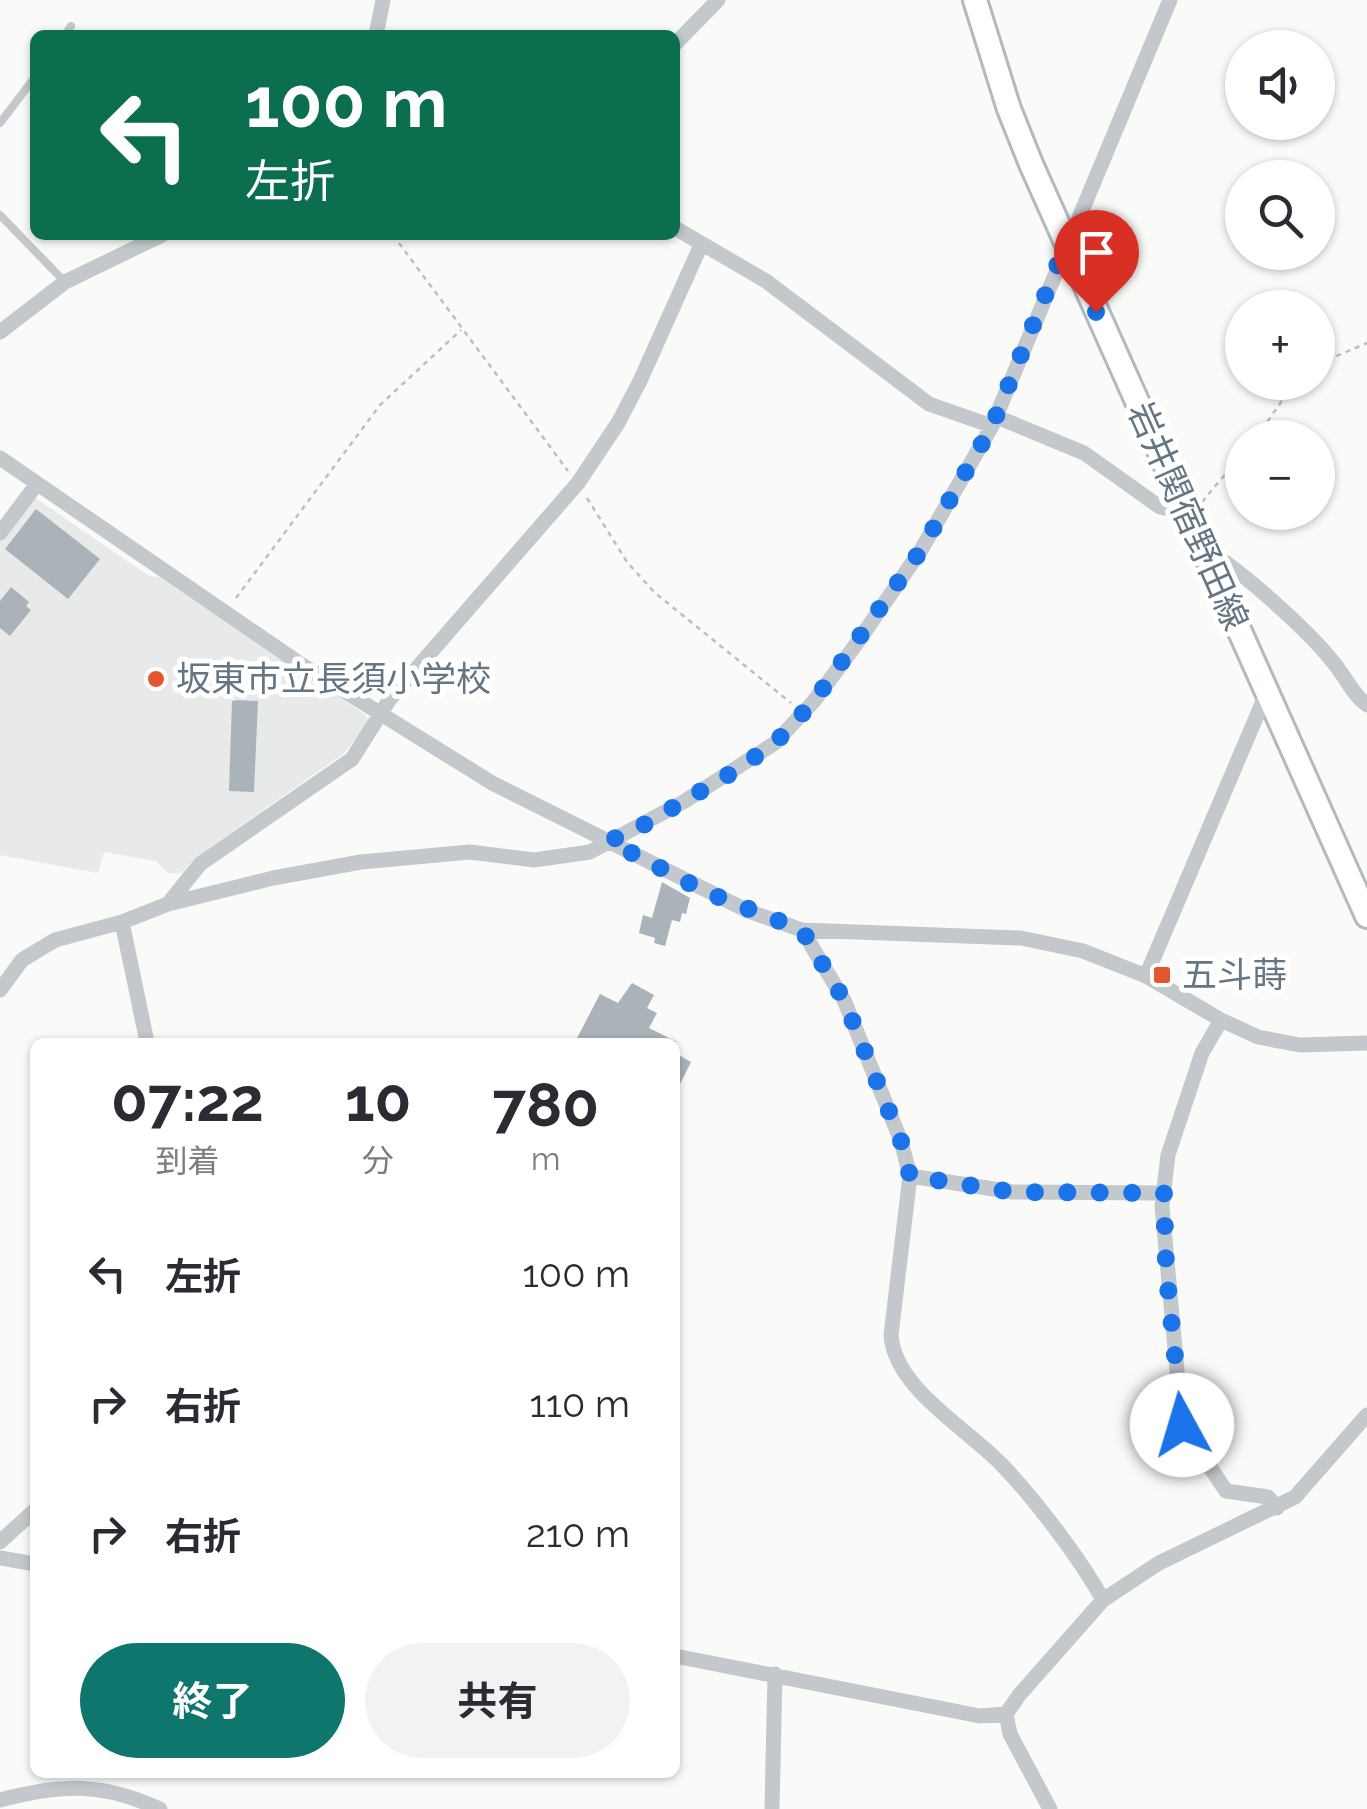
<!DOCTYPE html>
<html lang="ja">
<head>
<meta charset="utf-8">
<style>
	:root { --surface:#fff; --page:#f2f2f3; --text:#2b2b33; --muted:#7c7c81; --accent:#0f766e }
	body { margin:0; font-family:Raleway,"Noto Sans JP",sans-serif; background:var(--page); color:var(--text); height:100vh; display:flex; flex-direction:column; font-size:38px; white-space:nowrap }
	* { box-sizing:border-box; margin:0 }
	p { font-size:32px; color:var(--muted) }
	.icon { flex:none; width:55px; height:55px; fill:none; stroke:currentColor; stroke-width:2; stroke-linecap:round; stroke-linejoin:round }
	.map { position:relative; flex:1; overflow:hidden }
	.sheet { position:absolute; left:30px; top:1038px; width:650px; height:740px; display:flex; flex-direction:column; background:var(--surface); border-radius:15px; box-shadow:0 2px 8px #0004 }
	.sheet>* { flex:none }
	.hud { position:absolute; left:30px; top:30px; width:650px; height:210px; border-radius:15px; box-shadow:0 2px 8px #0004; background:#0b6e4f; color:#fff; overflow:hidden }
	.buttons { position:absolute; left:1225px; top:30px; display:grid; gap:20px }
	.buttons a { display:grid; place-items:center; width:110px; height:110px; border-radius:50%; background:var(--surface); box-shadow:0 2px 8px #0004; font-size:50px }
	.pin { position:absolute; display:grid; place-items:center; width:85px; height:85px; color:#fff; margin:-102px -42px; border-radius:50% 50% 50% 0; rotate:-45deg; box-shadow:0 0 10px #0007 }
	.pin .icon { rotate:45deg }
	.me { position:absolute; width:110px; margin:-55px; rotate:354deg; stroke-linejoin:round; filter:drop-shadow(0 0 8px #0008) }
	.turn { display:flex; align-items:center; gap:35px; height:210px; padding:0 50px; font-size:45px }
	.turn .icon { width:130px; height:130px; stroke-width:2.5 }
	.turn b { display:block; font-size:70px; line-height:85px }
	.eta { display:flex; justify-content:space-evenly; align-items:center; height:170px; text-align:center }
	.eta b { font-size:60px; font-weight:700; line-height:70px }
	.cta { display:flex; gap:20px; margin-top:auto; padding:20px 50px }
	.cta a { flex:1; height:115px; border-radius:60px; background:var(--accent); color:#fff; font-size:40px; font-weight:700; line-height:115px; text-align:center }
	.cta a+a { background:var(--page); color:var(--text) }
	ul { padding:0; list-style:none }
	li { display:flex; align-items:center; gap:30px; height:130px; padding:0 50px }
	li div { flex:1 }
	li b { display:block; font-size:38px }
	li em { font-style:normal }
	.map>svg:first-child { display:block }
</style>
</head>
<body>
<div class="map">
<svg width="1367" height="1809" viewBox="0 0 1367 1809">
	<rect width="100%" height="100%" fill="#fafaf8"/>
	<path fill="#e8e9e9" d="M 34,497 L 149,576 L 159,577 L 366,715 L 369,724 L 343,754 L 195,858 L 181,873 L 168,873 L 156,861 L 104,852 L 98,873 L 0,855 L 0,540 Z"/>
	<path fill="#aab3b9" d="M 36,509 L 100,559 L 68,599 L 5,549 Z
		M 11,587 L 29,602 L 26,606 L 31,610 L 10,636 L 0,628 L 0,601 Z
		M 238,700 L 258,701 L 254,792 L 229,791 L 232,701 Z
		M 662,882 L 690,898 L 686,914 L 682,913 L 680,922 L 672,920 L 665,946 L 654,943 L 655,938 L 639,933 L 643,915 L 652,918 Z
		M 632,983 L 654,995 L 647,1008 L 657,1013 L 649,1028 L 677,1042 L 575,1042 L 600,994 L 618,1003 Z
		M 675,1053 L 691,1062 L 675,1094 Z"/>
	<g fill="none" stroke-linecap="round" stroke-linejoin="round">
		<defs>
			<path id="secondary" d="M 975,0 L 1009,109 L 1031,164 L 1367,916"/>
		</defs>
		<use href="#secondary" stroke="#b3babf" stroke-width="28"/>
		<path stroke="#bbbfc2" stroke-width="2.5" stroke-dasharray="5 5" stroke-linecap="butt" d="M 393,235 L 568,471
			M 1318,364 L 1367,343
			M 1256,438 L 1295,382
			M 587,498 L 627,562 L 654,592 L 791,703
			M 1202,502 L 1242,454
			M 236,598 L 380,405 L 461,330"/>
		<path stroke="#c3c8cc" stroke-width="8" d="M 65,35 L 71,26
			M 0,123 L 35,77
			M 0,215 L 65,282"/>
		<path stroke="#c3c8cc" stroke-width="15" d="M 376,35 L 383,0
			M 675,44 L 718,0
			M 675,228 L 766,281 L 929,404 L 992,426
			M 0,332 L 65,282 L 162,235
			M 997,417 L 1084,453 L 1160,507 L 1187,513
			M 0,458 L 296,661 L 492,783 L 748,911 L 802,930 L 1021,938 L 1083,951 L 1146,976 L 1221,1020 L 1258,1037 L 1300,1045 L 1367,1043
			M 0,533 L 37,484
			M 1202,548 C 1234,563 1311,633 1333,662 C 1345,676 1352,694 1367,705
			M 168,904 L 200,864 L 352,759 L 390,699 L 578,483 L 618,423 L 640,381 L 701,245
			M 122,922 L 147,1042
			M 802,930 L 844,1000 L 901,1141 L 910,1176 L 891,1335 C 895,1389 967,1428 1002,1465 C 1035,1499 1081,1560 1103,1600
			M 1146,976 L 1267,692
			M 0,990 L 22,960 L 55,940 L 122,922 L 168,904 L 273,878 L 361,862 L 470,852 L 534,860 L 590,852 L 685,801 L 775,743 L 814,701 L 857,643 L 921,550 L 992,426 L 1170,0
			M 1221,1020 L 1202,1053 L 1168,1155 L 1162,1206 L 1182,1425 L 1226,1491 L 1268,1497 L 1277,1508
			M 910,1176 L 1013,1192 L 1163,1193
			M 0,1542 L 35,1510
			M 0,1558 L 35,1564
			M 675,1656 L 980,1716 L 1006,1714
			M 0,1800 C 62,1784 101,1782 160,1809
			M 772,1809 L 775,1674
			M 1050,1809 L 1010,1734 L 1006,1714 L 1020,1694 L 1103,1600 L 1159,1563 L 1295,1497 L 1367,1415"/>
		<use href="#secondary" stroke="#fff" stroke-width="22"/>
	</g>
	<g fill="none" stroke-linecap="round" stroke-linejoin="round">
		<path stroke="#1a73e8" stroke-width="18" stroke-dasharray="0 32.4" d="M 1096,312 L 1066,244 L 992,426 L 921,550 L 814,701 L 775,743 L 733,772 L 640,827 L 609,841 L 706,892 L 802,930 L 844,1000 L 901,1141 L 910,1176 L 1013,1192 L 1164,1193 L 1166,1268 L 1182,1425"/>
	</g>
	<g fill="#e4572e" stroke="#fff" stroke-width="4">
		<circle cx="156" cy="679" r="10"/>
		<rect x="1152" y="965" width="20" height="20" rx="5"/>
	</g>
	<g text-anchor="middle" stroke-width="10" stroke-linejoin="round" paint-order="stroke">
		<g font-size="35" fill="#657683" stroke="#fff">
			<text transform="translate(1188 516) rotate(66)" y="12">岩井関宿野田線</text>
		</g>
		<g font-size="35" fill="#657683" stroke="#fff" text-anchor="start">
			<text x="176" y="691">坂東市立長須小学校</text>
			<text x="1182" y="987">五斗蒔</text>
		</g>
	</g>
</svg>
<div class="buttons">
<a><svg class="icon" aria-label="sound" viewBox="0 0 24 24"><path d="M4 9h4l5-4v14l-5-4H4zM17 9q2 3 0 6"/></svg></a>
<a><svg class="icon" aria-label="search" viewBox="0 0 24 24"><circle cx="10" cy="10" r="6"/><path d="M15 15l6 6"/></svg></a>
<a>+</a>
<a>−</a>
</div>
<div class="pin" style="left:1096px;top:312px;background:#d93025"><svg class="icon" aria-label="arrive" viewBox="0 0 24 24"><path d="M6 21V4h12l-3 4 3 4H6"/></svg></div>
<svg class="me" style="left:1182px;top:1425px" viewBox="-20 -20 40 40"><circle r="19" fill="#fff"/><path d="M0-13L10 11 0 6-10 11z" fill="#1a73e8"/></svg>
<div class="hud">
<div class="turn"><svg class="icon" aria-label="left" viewBox="0 0 24 24"><path d="M17 20v-9H6M10 6l-5 5 5 5"/></svg><div><b>100 m</b>左折</div></div>
</div>
<section class="sheet">
<div class="eta">
<div><b>07:22</b><p>到着</p></div>
<div><b>10</b><p>分</p></div>
<div><b>780</b><p>m</p></div>
</div>
<ul>
<li><svg class="icon" aria-label="left" viewBox="0 0 24 24"><path d="M17 20v-9H6M10 6l-5 5 5 5"/></svg><div><b>左折</b></div><em>100 m</em></li>
<li><svg class="icon" aria-label="right" viewBox="0 0 24 24"><path d="M7 20v-9h11M14 6l5 5-5 5"/></svg><div><b>右折</b></div><em>110 m</em></li>
<li><svg class="icon" aria-label="right" viewBox="0 0 24 24"><path d="M7 20v-9h11M14 6l5 5-5 5"/></svg><div><b>右折</b></div><em>210 m</em></li>
</ul>
<div class="cta"><a>終了</a><a>共有</a></div>
</section>
</div>
</body>
</html>
